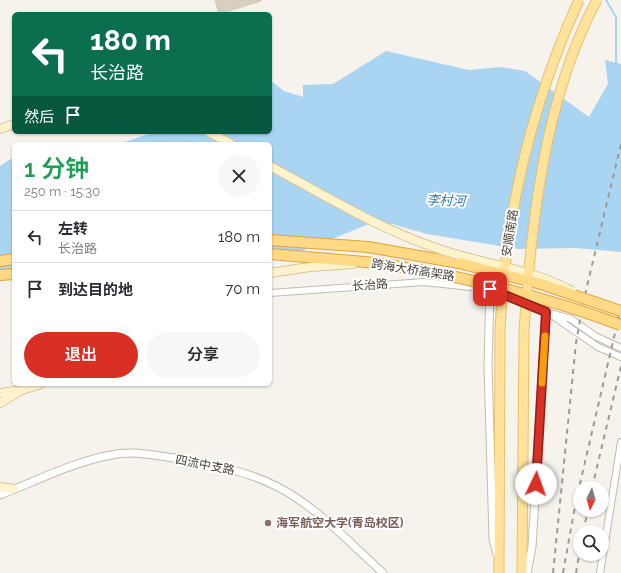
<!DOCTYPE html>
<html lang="zh">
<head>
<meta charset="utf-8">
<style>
	:root { --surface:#fff; --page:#f7f7f7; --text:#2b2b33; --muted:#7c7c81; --line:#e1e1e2; --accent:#d93025 }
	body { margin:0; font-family:Raleway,"Noto Sans SC",sans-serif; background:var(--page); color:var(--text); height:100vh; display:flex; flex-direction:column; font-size:15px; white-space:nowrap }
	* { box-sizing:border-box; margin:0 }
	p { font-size:13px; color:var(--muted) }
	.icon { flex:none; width:22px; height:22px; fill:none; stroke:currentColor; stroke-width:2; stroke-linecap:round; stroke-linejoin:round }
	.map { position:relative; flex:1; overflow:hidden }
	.details { position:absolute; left:12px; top:142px; width:260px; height:244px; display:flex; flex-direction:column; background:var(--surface); border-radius:6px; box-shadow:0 1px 3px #0004 }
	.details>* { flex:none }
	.banner { position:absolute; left:12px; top:12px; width:260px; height:122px; border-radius:6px; box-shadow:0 1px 3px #0004; background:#0b6e4f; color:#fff; overflow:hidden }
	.needle { width:26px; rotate:185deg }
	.buttons { position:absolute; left:573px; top:481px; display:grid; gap:8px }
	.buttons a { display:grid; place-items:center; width:36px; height:36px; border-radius:50%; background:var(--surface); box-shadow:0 1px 3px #0004; font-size:20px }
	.pin { position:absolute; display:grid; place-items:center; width:34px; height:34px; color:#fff; margin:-17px; border-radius:8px; box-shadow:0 2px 6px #0006 }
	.me { position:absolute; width:44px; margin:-22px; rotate:3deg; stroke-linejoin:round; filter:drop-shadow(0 0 3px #0008) }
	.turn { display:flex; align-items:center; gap:14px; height:84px; padding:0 12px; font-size:18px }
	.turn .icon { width:52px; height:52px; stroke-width:2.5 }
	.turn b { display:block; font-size:28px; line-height:34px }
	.then { display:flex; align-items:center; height:38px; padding:0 12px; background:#0003; gap:8px; font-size:15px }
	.round { display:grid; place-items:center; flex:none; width:42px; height:42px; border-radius:21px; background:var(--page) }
	.overview { display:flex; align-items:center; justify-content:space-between; height:68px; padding:0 12px }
	h1 { font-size:24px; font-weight:600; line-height:30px; color:#1e9e55 }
	.cta { display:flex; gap:8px; margin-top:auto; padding:8px 12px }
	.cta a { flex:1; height:46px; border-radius:24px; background:var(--accent); color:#fff; font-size:16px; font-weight:600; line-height:46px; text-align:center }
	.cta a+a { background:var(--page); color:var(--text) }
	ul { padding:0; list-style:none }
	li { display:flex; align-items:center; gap:12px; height:52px; padding:0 12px; border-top:1px solid var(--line) }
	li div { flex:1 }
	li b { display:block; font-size:15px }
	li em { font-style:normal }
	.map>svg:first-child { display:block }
</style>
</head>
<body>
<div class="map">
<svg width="621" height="573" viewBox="0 0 621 573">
	<rect width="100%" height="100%" fill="#f6f3ec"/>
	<path fill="#a9d4f2" d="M 386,51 L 469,70 L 500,67 L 525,71 L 589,117 L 608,84 L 605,60 L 621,64 L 621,252 L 576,248 L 518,249 L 427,234 L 392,224 L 374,222 L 297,253 L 270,258 L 270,144 L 118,144 L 155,132 L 270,132 L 270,80 L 284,91 L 303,97 L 303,85 L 333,84 Z
		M 14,157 L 14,272 L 0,277 L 0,166 Z"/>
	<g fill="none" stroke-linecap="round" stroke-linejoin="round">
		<path stroke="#a9d4f2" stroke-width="2" d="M 606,0 L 616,17 L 616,64"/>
	</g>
	<path fill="#d8cfc1" stroke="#d3c7b4" d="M 215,0 L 261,0 L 261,1 L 219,14 Z"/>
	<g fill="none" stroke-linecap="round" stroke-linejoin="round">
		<defs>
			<path id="minor" d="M 270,293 L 424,282 L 490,289 L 546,312 L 571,319 L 595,336 L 621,348
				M 553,316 L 598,347 L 621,357
				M 600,573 L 621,442"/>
			<path id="tertiary" d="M 490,289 L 488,366 L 493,539 L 497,554
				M 0,495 C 36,481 73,462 111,455 C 134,450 157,456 180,459 C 214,465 247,471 278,487 C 318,508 350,543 383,573
				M 527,573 L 532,547 L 546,312"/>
			<path id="secondary" d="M 0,129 L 14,124
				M 209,132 L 231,144
				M 270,273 L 310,267 L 353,264
				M 0,393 L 22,390 L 41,384
				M 0,403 L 20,391
				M 0,487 L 14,489"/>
			<path id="primary" d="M 499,573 L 500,330
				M 522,573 L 524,331"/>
			<path id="trunk" d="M 270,240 L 368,247 L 459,263
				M 270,254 L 377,263 L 432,272
				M 0,261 L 14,259
				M 0,275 L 14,274"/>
		</defs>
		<use href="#minor" stroke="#c2bbae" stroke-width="8"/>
		<use href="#tertiary" stroke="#c2bbae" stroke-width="9"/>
		<use href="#secondary" stroke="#d6c79b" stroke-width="10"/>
		<use href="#primary" stroke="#e6c16a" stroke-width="11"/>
		<use href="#trunk" stroke="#e0a43c" stroke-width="12"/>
		<use href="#minor" stroke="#fff" stroke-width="6"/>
		<use href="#tertiary" stroke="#fff" stroke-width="7"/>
		<use href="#secondary" stroke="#fff3cd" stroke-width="8"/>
		<use href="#primary" stroke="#ffe39c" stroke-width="9"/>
		<use href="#trunk" stroke="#ffd985" stroke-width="10"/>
		<path stroke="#9a9a9a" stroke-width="2" stroke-dasharray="5 5" stroke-linecap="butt" d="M 592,488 L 621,366
			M 583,532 L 588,510
			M 553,573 L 576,343 L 583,303 L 621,144
			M 563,573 L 576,501 L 621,307
			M 576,573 L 580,549"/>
		<defs>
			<path id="secondary-bridge" d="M 270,166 C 324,195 377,228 436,248 C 480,264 530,268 572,291"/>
			<path id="primary-bridge" d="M 500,330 C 505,215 531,105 579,0
				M 524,331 C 531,224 545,95 597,0"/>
			<path id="trunk-bridge" d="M 459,263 L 541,284 L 621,311
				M 432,272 C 496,285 559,302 621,325"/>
		</defs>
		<use href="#secondary-bridge" stroke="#d6c79b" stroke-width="10" stroke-linecap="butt"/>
		<use href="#primary-bridge" stroke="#e6c16a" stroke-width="11" stroke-linecap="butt"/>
		<use href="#trunk-bridge" stroke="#e0a43c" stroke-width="12" stroke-linecap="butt"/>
		<use href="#secondary-bridge" stroke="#fff3cd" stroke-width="8"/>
		<use href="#primary-bridge" stroke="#ffe39c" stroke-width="9"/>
		<use href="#trunk-bridge" stroke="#ffd985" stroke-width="10"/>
	</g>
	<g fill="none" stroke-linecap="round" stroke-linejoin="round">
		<defs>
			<path id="route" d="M 490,289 L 546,312 L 536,484"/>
		</defs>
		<use href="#route" stroke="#8d1f18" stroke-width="10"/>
		<use href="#route" stroke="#d93025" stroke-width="7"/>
		<path stroke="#f59e0b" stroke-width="7" d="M 542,383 L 545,336"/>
	</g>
	<circle fill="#8d6e63" stroke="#fff" stroke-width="1.5" cx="268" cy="523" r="4"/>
	<g text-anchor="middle" stroke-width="4" stroke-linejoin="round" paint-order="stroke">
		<g font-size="12" fill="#4b4439" stroke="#fff">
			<text transform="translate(510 233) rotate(-81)" y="4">安顺南路</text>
			<text transform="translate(413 270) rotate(9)" y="4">跨海大桥高架路</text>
			<text transform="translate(370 285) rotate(-4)" y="4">长治路</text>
			<text transform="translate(205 465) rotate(11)" y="4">四流中支路</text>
		</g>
		<g font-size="12" font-weight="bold" fill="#785e54" stroke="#fff" text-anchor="start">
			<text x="276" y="527">海军航空大学(青岛校区)</text>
		</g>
		<g font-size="13" font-style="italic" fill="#2e7ab2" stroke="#fff">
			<text transform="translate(446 200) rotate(2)" y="5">李村河</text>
		</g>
	</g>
</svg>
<div class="buttons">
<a><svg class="needle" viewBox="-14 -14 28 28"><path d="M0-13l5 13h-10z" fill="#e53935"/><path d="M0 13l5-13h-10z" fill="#7c7c81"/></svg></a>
<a><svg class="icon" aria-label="search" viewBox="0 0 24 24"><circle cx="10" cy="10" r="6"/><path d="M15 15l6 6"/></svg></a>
</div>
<div class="pin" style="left:490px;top:289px;background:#d93025"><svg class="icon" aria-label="arrive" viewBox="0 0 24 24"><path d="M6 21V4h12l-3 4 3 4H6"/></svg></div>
<svg class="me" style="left:536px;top:484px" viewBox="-20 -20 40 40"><circle r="19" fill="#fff"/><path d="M0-13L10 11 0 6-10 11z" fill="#d93025"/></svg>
<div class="banner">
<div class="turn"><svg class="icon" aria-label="left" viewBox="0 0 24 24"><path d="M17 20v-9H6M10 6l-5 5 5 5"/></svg><div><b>180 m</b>长治路</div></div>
<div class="then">然后<svg class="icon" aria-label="arrive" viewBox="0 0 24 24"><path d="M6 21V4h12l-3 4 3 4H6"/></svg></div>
</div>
<section class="details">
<div class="overview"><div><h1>1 分钟</h1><p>250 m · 15:30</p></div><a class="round"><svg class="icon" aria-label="close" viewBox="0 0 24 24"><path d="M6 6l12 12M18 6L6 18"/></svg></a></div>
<ul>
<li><svg class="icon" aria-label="left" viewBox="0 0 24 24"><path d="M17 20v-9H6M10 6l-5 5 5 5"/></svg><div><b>左转</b><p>长治路</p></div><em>180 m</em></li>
<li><svg class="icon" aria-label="arrive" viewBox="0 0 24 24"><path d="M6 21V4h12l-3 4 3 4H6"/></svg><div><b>到达目的地</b></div><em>70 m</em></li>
</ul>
<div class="cta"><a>退出</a><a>分享</a></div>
</section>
</div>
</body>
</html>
